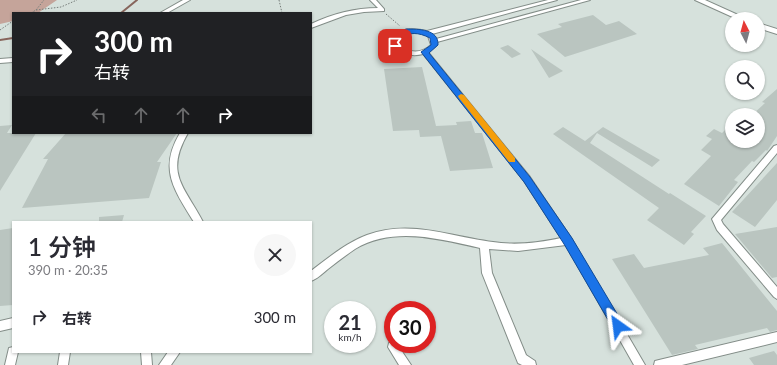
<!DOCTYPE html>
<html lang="zh">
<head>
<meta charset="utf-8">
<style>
	:root { --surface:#fff; --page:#f7f7f7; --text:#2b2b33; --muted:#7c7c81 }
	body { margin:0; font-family:Lato,"Noto Sans SC",sans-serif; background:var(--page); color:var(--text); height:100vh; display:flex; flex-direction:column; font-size:15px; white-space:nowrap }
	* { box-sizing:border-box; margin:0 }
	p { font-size:13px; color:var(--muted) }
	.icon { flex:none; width:22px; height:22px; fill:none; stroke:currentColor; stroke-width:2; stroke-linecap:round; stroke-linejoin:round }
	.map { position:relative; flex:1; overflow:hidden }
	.drawer { position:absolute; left:12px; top:221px; width:300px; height:132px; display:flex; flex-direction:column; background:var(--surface); border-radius:0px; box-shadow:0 1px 3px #0004 }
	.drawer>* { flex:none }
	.hud { position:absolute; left:12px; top:12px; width:300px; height:122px; border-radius:0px; box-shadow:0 1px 3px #0004; background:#202124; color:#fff; overflow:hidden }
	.needle { width:26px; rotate:354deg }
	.tools { position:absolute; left:725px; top:12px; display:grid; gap:8px }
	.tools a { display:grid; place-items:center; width:40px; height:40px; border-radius:50%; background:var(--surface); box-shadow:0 1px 3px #0004; font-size:20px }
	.speed { position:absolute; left:324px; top:301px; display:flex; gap:8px; font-size:20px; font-weight:700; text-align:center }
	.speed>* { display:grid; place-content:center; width:52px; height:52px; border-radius:50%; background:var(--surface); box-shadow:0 1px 3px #0004; line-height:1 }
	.speed small { font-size:10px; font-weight:400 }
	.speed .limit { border:6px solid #d22; background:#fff; color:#111 }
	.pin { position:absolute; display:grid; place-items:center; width:34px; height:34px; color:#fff; margin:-17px; border-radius:8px; box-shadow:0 2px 6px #0006 }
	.me { position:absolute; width:44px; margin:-22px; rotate:329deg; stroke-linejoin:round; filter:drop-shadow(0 0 3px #0008) }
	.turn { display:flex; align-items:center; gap:14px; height:84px; padding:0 16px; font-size:18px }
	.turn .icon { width:52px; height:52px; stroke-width:2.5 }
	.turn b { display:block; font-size:28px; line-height:34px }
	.lanes { display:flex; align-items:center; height:38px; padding:0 16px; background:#0003; justify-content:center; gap:20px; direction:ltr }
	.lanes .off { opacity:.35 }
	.round { display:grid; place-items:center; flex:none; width:42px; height:42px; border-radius:21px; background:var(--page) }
	.headline { display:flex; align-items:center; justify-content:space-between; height:68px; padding:0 16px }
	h1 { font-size:24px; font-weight:600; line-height:30px }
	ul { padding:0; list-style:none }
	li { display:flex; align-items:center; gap:12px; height:56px; padding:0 16px }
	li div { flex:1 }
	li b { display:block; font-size:15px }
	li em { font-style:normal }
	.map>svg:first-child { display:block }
</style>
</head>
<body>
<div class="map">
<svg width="777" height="365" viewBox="0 0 777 365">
	<rect width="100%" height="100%" fill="#d6e1dc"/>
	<path fill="#c5a49a" d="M 0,0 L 57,0 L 38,13 L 13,13 L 13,21 L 0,24 Z"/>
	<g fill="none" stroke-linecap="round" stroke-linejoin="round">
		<path stroke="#87655c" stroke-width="2" d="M 121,13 L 137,0
			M 0,40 L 13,38"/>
	</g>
	<path fill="#bac5c0" d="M 593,15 L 606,25 L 619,21 L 637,34 L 565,57 L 537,34 L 562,27 L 558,24 Z
		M 508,45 L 521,54 L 512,58 L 500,48 Z
		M 531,49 L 551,63 L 563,71 L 549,78 Z
		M 422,67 L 436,126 L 457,125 L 456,122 L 471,121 L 475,133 L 482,133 L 493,168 L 450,171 L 441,136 L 420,137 L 419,130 L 393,131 L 384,69 Z
		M 777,89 L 777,136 L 767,151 L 766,150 L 754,162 L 752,161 L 734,180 L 738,182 L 719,206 L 684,184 L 711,156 L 701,150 L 712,139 L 706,136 L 714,129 L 722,133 L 732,123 L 732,141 L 758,141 L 758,115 L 752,115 L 765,103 L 762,102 Z
		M 12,125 L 7,133 L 36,133 L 0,191 L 0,126 Z
		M 563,127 L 585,141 L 603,127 L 660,160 L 652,167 L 597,133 L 590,143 L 669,194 L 670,193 L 706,216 L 691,232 L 694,234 L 684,245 L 647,220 L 659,208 L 553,134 Z
		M 66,133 L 177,133 L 157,162 L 161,162 L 149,198 L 22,208 L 48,159 L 43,159 Z
		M 777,163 L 777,200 L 755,227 L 732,212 Z
		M 124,215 L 122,222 L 99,222 L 99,217 Z
		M 777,227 L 777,277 L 772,278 L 735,234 Z
		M 13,228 L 13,305 L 0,306 L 0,230 Z
		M 722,243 L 777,311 L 777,330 L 770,332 L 767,328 L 695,345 L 698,349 L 672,355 L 612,259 L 634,254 L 644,268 L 709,255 L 703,248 Z
		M 774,351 L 777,355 L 777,365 L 754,365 L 749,358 Z"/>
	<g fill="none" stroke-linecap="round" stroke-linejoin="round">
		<defs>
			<path id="minor" d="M 183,0 L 190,0 L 167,13 L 160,13 Z
				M 370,0 L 376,0 L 384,9 L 384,11 L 364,12 L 346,15 L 311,28 L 311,24 C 332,14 355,8 378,8 Z
				M 548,0 L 557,0 L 432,34 L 436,39 L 581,0 L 590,0 L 437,42 L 436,46 L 428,52 L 530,177 L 571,238 L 645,365 L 634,365 L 566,245 L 518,251 L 489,249 L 492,273 L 526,355 L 535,361 L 536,365 L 522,365 L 518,363 L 482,273 L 480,248 C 439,239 394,226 355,249 C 346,255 337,262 328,269 C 323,273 317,279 311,281 L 311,271 C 328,258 346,243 367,235 C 412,218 456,239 501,243 C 521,245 542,242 561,238 L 524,181 L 423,54 C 412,57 402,54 393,47 C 386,27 415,28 427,31 ZM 413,32 L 422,33 L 428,36 L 431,45 C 421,54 409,53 398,45 L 399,37 L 405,34 Z
				M 13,58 L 13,62 L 0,63 L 0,59 Z
				M 180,133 L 188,133 C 164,174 185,187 203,222 L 194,222 L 192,219 C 173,188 159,168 180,133 Z
				M 777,145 L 777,153 L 721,220 L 723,224 L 777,287 L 777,299 L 774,297 L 717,230 L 712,219 L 774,146 Z
				M 13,318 L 13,328 L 0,331 L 0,321 Z
				M 777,332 L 777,342 L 682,365 L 654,365 L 655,361 L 659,360 Z
				M 393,342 L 393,344 L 397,344 L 411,365 L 399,365 L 388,347 L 389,343 Z
				M 13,347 L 13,352 L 18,352 L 15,365 L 5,365 L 9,348 Z
				M 60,352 L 70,352 L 68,365 L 58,365 Z
				M 141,352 L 151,352 L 152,365 L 142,365 Z
				M 168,352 L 180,352 L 171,365 L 159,365 Z"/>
			<path id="secondary" d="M 695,0 L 705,0 L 747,19 L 737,19 Z
				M 758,23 L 777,29 L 777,34 L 758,28 Z"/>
		</defs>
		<use href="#minor" stroke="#838d88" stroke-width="2"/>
		<use href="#secondary" stroke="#838d88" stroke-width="2"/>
		<path stroke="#777e7b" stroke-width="1" stroke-dasharray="1.5 1.5" stroke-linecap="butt" d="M 279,0 L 282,13
			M 36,10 L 61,7 L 77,0
			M 31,13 L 36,10 L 44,0
			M 386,14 L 400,26
			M 0,30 L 13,21"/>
		<use href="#minor" fill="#fff" fill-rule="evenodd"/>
		<use href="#secondary" fill="#fff" fill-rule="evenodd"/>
	</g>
	<path fill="#1a73e8" stroke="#114b97" d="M 406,29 C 418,29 439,29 438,45 L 429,53 L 530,177 L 572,238 L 622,322 L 624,326 L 622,330 L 618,332 L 614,330 L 564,244 L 524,182 L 421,52 L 431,45 L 430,38 C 418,32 410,32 399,38 L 398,47 L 393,47 L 391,41 L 393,35 Z"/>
	<path fill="#f59e0b" d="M 461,94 L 464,95 L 515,158 L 515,162 L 509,162 L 459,98 L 458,96 Z"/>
</svg>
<div class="tools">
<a><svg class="needle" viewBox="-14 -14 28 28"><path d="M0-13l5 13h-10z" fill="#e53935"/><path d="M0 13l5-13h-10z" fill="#7c7c81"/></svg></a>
<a><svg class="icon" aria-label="search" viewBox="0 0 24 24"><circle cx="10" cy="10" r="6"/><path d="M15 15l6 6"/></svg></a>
<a><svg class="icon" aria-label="layers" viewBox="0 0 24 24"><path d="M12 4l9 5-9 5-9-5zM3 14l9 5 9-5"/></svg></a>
</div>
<div class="speed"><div>21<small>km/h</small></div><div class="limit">30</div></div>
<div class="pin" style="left:395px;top:46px;background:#d93025"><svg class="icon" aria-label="arrive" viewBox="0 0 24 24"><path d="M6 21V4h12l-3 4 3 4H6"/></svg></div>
<svg class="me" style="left:618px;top:326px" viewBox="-20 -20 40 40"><path d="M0-17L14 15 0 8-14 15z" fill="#1a73e8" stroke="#fff" stroke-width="4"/></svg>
<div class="hud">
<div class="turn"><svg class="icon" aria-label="right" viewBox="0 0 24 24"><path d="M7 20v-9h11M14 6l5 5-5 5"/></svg><div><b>300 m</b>右转</div></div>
<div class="lanes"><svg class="icon off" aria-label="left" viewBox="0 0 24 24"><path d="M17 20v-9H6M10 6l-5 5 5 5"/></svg><svg class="icon off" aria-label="ahead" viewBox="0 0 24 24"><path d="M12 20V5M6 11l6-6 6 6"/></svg><svg class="icon off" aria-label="ahead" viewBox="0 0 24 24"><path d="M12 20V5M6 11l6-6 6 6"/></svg><svg class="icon" aria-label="right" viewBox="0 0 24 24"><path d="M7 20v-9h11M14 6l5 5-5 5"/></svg></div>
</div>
<section class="drawer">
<div class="headline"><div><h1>1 分钟</h1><p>390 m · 20:35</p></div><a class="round"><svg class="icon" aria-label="close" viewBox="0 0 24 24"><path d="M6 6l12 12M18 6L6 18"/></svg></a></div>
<ul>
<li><svg class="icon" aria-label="right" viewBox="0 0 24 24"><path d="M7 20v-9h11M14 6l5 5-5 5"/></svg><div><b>右转</b></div><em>300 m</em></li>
</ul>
</section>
</div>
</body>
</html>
